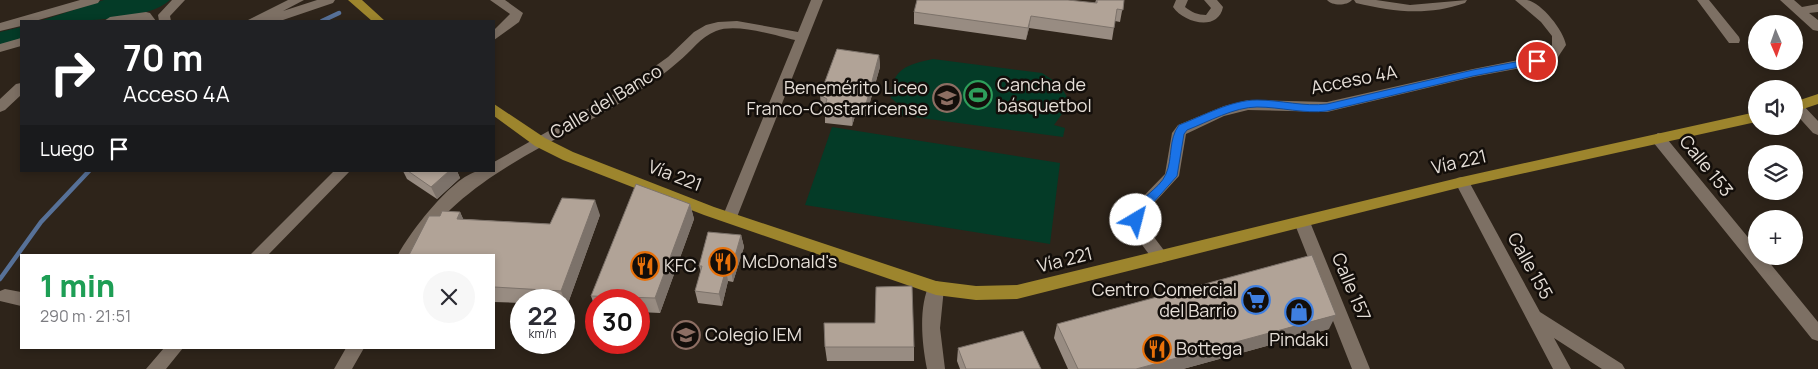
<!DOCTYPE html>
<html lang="es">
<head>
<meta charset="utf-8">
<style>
	:root { --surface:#fff; --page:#f7f7f7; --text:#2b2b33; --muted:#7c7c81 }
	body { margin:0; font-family:Manrope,sans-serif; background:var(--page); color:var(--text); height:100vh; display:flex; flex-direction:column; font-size:19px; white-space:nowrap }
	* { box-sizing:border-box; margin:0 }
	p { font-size:16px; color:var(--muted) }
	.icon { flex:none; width:28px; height:28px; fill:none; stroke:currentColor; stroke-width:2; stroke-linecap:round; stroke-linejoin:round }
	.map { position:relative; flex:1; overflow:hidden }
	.side { position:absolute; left:20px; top:254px; width:475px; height:95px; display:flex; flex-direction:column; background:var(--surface); border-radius:0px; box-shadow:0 2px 8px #0003 }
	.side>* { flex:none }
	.hud { position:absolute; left:20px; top:20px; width:475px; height:152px; border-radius:0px; box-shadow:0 2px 8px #0003; background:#202124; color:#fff; overflow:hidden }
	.needle { width:32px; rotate:178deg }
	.controls { position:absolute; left:1748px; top:15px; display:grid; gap:10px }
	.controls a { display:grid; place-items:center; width:55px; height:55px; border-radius:50%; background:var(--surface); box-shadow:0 2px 8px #0003; font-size:25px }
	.speed { position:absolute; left:510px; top:289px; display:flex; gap:10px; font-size:25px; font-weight:700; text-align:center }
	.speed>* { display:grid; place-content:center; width:65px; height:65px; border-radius:50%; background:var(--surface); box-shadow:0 2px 8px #0003; line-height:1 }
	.speed small { font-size:12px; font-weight:400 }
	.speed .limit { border:8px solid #d22; background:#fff; color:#111 }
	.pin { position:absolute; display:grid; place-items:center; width:42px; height:42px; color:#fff; margin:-21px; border:2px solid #fff; border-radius:50%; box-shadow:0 1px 5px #0007 }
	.me { position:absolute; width:55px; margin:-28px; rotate:37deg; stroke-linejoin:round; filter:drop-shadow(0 0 4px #0008) }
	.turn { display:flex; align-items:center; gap:18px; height:105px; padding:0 20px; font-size:22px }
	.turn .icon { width:65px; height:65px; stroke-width:2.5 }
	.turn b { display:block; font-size:35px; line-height:42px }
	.then { display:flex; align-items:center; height:48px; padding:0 20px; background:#0003; gap:10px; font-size:19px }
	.round { display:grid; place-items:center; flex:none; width:52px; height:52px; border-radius:26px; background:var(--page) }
	.headline { display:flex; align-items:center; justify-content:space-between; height:85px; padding:0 20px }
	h1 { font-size:30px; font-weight:800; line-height:38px; color:#1e9e55 }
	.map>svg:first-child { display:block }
</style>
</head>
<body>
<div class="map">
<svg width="1818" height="369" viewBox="0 0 1818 369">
	<rect width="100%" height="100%" fill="#2e241a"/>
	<path fill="#043b27" d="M 104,0 L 170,0 C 147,22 71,21 40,21 Z
		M 21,27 L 21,40 L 0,46 L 0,32 Z
		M 933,59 L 1042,73 L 1059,84 L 1067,97 L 1067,107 L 1054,125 L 1065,128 L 1063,137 L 884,113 L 887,104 L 898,104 L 891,98 C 891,69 908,64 933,59 Z
		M 832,127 L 1060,163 L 1050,244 L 805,205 Z"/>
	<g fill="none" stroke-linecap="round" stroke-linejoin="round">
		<path stroke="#577198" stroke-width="4.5" d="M 322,21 L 339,13
			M 0,279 L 41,222 L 89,171"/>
		<path fill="#7d7064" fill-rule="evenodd" d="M 80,0 L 100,0 L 98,3 L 35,21 L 21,21 L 21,26 L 0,31 L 0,23 Z
			M 172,0 L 185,0 L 170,16 L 171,21 L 159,21 L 158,15 Z
			M 288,0 L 304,0 L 283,11 L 317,0 L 335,0 L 333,3 L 280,21 L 246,21 Z
			M 490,0 L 505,0 L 523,13 L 519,22 L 494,40 L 494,30 L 510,14 Z
			M 811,0 L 823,0 L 735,222 L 725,222 L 722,218 L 795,40 C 774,35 736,23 716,31 C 700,37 691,52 678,62 C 667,72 654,81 642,89 C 564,142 464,171 414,255 L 398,255 C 410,232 452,177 478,171 C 483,170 489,171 494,171 L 494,162 L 626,87 L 668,57 L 694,32 L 706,25 L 718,22 L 737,21 L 798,32 Z
			M 1176,0 L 1188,0 L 1185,7 C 1191,12 1198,15 1206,15 L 1211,8 L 1204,0 L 1217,0 L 1223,7 C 1218,32 1184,23 1173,7 Z
			M 1327,0 L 1352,0 C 1347,6 1332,6 1327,0 Z
			M 1354,0 L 1376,0 L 1410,5 L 1467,0 L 1465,3 C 1427,16 1394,12 1356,3 Z
			M 1515,0 C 1519,0 1523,0 1527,0 C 1542,3 1564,31 1566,45 L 1558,57 L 1537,65 L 1473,77 L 1327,112 L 1248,110 L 1224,116 L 1186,134 L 1179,176 L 1145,213 L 1147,228 L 1166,253 L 1168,257 L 1166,261 L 1160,263 L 1154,261 L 1134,234 L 1129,220 L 1133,207 L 1165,174 L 1172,133 L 1178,125 L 1224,106 L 1248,100 L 1327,102 L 1473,69 L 1534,57 L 1548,51 L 1552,45 L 1552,36 L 1541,22 Z
			M 1697,0 L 1709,0 L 1739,37 L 1740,40 L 1739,43 L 1729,43 Z
			M 1780,0 L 1794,0 L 1802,7 L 1818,4 L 1818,12 L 1809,13 L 1818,20 L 1818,31 L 1813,30 Z
			M 146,12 L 150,13 L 156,21 L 104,21 L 110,17 Z
			M 21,38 L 21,46 L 0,52 L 0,44 Z
			M 21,83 L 21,95 L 5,110 L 0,112 L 0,99 L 16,84 Z
			M 1794,102 L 1801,103 L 1818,121 L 1818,135 L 1813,133 L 1794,112 Z
			M 1658,133 L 1663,134 L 1756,247 L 1756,256 L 1764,256 L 1818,322 L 1818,341 L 1812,339 L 1653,142 L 1651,138 Z
			M 334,171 L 350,171 L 268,255 L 250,255 Z
			M 1462,177 L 1467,178 L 1540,312 L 1622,364 L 1625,369 L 1602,369 L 1554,338 L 1571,369 L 1553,369 L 1455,182 L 1457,178 Z
			M 1302,216 L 1307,218 L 1310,222 L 1370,369 L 1352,369 L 1294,222 L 1297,218 Z
			M 936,281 L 942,283 L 944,288 L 940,328 L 945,369 L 927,369 C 922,344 918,307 930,283 Z
			M 5,289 L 21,292 L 21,306 L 0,301 L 0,291 Z
			M 164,348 L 183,348 L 166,369 L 146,369 Z
			M 346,348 L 364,348 L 352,369 L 334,369 Z"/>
		<path fill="#9d852d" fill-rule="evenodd" d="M 348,0 L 362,0 L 385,21 L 372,21 Z
			M 1818,94 L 1818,104 L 1794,112 L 1794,102 Z
			M 494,104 L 545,138 L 573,152 L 714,207 L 936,281 L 976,286 L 1017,285 L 1462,177 L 1756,112 L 1756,122 L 1462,187 L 1017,299 L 976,300 L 936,295 L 704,215 L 563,160 L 535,146 L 494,116 Z"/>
	</g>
	<path fill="#988c82" d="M 1096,0 L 1124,0 L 1120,22 L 1115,21 L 1112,40 L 1029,28 L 1026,40 L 914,24 L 914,12 L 1095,3 Z
		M 879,55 L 880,67 L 866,116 L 855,116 L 852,126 L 825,123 L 825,109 L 821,107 L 820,95 Z
		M 403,171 L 457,171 L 460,178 L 437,199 L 407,179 Z
		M 690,204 L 694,219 L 660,313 L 639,312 L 639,300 L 596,300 L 596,310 L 591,296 Z
		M 460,212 L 463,219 L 550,224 L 600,215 L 567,306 L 564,306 L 564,300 L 521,300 L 521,303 L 494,302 L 494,255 L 440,216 Z
		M 741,235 L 744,247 L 733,282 L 728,281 L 722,306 L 698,303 L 695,291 L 701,272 L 699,266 Z
		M 1057,324 L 1329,329 L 1183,369 L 1068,369 L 1054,338 Z
		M 825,347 L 914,347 L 914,361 L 827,361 Z
		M 958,348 L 1041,369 L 960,369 L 957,361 Z"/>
	<path fill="#7c726a" d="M 1031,16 L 1029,28 L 1026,40 L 1028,28 Z
		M 879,55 L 880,67 L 866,116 L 866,104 Z
		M 855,104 L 855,116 L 852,126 L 852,113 Z
		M 449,171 L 457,171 L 460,178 L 437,199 L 431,187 Z
		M 595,200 L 600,215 L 567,306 L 561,291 Z
		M 690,204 L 694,219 L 660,313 L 655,298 Z
		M 460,212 L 467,227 L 457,219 Z
		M 741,235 L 744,247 L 733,282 L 731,270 Z
		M 726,269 L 728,281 L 722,306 L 719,294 Z
		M 1336,315 L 1329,329 L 1183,369 L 1136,369 Z"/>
	<path fill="#b1a397" stroke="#7c726a" d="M 917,0 L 1068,0 L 1097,3 L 1097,0 L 1124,0 L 1123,10 L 1117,9 L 1114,28 L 1031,16 L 1028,28 L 914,12 Z
		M 837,49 L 879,55 L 866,104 L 855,104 L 852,113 L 824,110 L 827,99 L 820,95 Z
		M 408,171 L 449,171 L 431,187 Z
		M 636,184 L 690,204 L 655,298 L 591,296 Z
		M 562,198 L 595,200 L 561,291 L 494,287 L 494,255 L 409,255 L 429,216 L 440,216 L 442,211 L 460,212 L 457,219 L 550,224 Z
		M 708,232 L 741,235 L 731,270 L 726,269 L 719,294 L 695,291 L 702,266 L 699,266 Z
		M 1312,255 L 1336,315 L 1136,369 L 1078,369 L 1057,324 Z
		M 912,286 L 914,347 L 825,347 L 824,323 L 875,323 L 876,287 Z
		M 1023,331 L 1041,369 L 966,369 L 958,348 Z"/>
	<path fill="#1a73e8" stroke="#114b97" d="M 1537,58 L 1542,61 L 1541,63 L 1473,76 L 1327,111 C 1304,114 1281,107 1257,107 C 1234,107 1208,122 1187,130 L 1184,134 L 1177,176 L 1144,213 L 1141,223 L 1136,224 L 1131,220 C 1136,197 1159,191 1166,174 C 1173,158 1168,140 1179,125 C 1203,116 1231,100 1257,100 C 1281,100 1304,107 1327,104 L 1473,70 Z"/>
	<defs>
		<symbol id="stadium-ring" viewBox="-11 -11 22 22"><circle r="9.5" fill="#130e0a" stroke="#2e9e5b" stroke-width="1.5"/><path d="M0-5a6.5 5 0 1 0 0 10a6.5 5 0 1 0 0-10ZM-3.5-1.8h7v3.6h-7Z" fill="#2e9e5b"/></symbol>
		<symbol id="school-ring" viewBox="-11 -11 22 22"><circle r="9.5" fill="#130e0a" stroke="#8d6e63" stroke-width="1.5"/><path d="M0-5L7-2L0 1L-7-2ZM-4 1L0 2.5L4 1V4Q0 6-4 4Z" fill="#8d6e63"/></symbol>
		<symbol id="restaurant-ring" viewBox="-11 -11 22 22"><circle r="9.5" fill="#130e0a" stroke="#e8710a" stroke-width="1.5"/><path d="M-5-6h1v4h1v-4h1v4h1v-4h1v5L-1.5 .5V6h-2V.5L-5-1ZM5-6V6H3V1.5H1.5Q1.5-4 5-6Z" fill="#e8710a"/></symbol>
		<symbol id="supermarket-ring" viewBox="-11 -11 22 22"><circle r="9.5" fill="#130e0a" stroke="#3f7fe0" stroke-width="1.5"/><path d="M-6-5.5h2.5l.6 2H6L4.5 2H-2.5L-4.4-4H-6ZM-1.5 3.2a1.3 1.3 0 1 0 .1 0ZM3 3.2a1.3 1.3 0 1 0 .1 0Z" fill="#3f7fe0"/></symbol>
		<symbol id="shop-ring" viewBox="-11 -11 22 22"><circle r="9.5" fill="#130e0a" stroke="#3f7fe0" stroke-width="1.5"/><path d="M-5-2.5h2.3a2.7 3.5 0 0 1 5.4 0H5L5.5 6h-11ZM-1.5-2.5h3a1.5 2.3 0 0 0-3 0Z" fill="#3f7fe0"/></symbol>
	</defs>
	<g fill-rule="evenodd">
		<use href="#stadium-ring" x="962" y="79" width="32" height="32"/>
		<use href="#school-ring" x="931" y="82" width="32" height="32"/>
		<use href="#restaurant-ring" x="707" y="246" width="32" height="32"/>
		<use href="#restaurant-ring" x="629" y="250" width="32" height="32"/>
		<use href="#supermarket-ring" x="1240" y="284" width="32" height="32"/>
		<use href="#shop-ring" x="1283" y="296" width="32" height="32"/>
		<use href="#school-ring" x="670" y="319" width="32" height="32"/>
		<use href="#restaurant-ring" x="1141" y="333" width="32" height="32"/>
	</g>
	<g text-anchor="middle" stroke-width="5" stroke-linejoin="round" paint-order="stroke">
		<g font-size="18" fill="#e6dfd8" stroke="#130e0a">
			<text transform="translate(1354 80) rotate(-11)" y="6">Acceso 4A</text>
			<text transform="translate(606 102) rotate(-31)" y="6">Calle del Banco</text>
			<text transform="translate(1459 162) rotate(-13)" y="6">Vía 221</text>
			<text transform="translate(1706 166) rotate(51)" y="6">Calle 153</text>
			<text transform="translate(675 176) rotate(21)" y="6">Vía 221</text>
			<text transform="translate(1065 260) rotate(-14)" y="6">Vía 221</text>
			<text transform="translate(1530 266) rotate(61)" y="6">Calle 155</text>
			<text transform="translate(1351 287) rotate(67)" y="6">Calle 157</text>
		</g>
		<g font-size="18" fill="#e6dfd8" stroke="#130e0a" text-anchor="start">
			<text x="997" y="91">Cancha de<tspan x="997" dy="21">básquetbol</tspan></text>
			<text x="928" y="94" text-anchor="end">Benemérito Liceo<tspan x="928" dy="21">Franco-Costarricense</tspan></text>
			<text x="742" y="268">McDonald's</text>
			<text x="664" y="272">KFC</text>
			<text x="1237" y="296" text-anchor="end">Centro Comercial<tspan x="1237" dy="21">del Barrio</tspan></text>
			<text x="705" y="341">Colegio IEM</text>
			<text x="1299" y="346" text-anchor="middle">Pindaki</text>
			<text x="1176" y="355">Bottega</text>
		</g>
	</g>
</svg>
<div class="controls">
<a><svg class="needle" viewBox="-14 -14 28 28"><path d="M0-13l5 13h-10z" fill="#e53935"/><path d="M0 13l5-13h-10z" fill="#7c7c81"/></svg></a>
<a><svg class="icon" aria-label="sound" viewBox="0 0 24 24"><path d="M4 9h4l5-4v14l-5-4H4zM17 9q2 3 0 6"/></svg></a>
<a><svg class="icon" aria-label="layers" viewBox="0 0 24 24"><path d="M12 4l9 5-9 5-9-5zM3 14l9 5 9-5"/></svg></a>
<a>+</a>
</div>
<div class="speed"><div>22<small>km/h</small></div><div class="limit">30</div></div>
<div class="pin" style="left:1537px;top:61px;background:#d93025"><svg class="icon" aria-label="arrive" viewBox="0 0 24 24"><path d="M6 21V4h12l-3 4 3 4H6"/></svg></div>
<svg class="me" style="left:1136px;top:220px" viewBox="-20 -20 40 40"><circle r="19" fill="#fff"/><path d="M0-13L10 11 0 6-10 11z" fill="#1a73e8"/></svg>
<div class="hud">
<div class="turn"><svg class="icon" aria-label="right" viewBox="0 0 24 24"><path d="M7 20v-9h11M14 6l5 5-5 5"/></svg><div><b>70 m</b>Acceso 4A</div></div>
<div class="then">Luego<svg class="icon" aria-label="arrive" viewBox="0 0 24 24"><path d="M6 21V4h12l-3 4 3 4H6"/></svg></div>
</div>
<section class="side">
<div class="headline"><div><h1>1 min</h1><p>290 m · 21:51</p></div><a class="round"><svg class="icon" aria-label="close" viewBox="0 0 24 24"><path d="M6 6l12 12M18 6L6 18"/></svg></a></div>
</section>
</div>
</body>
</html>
